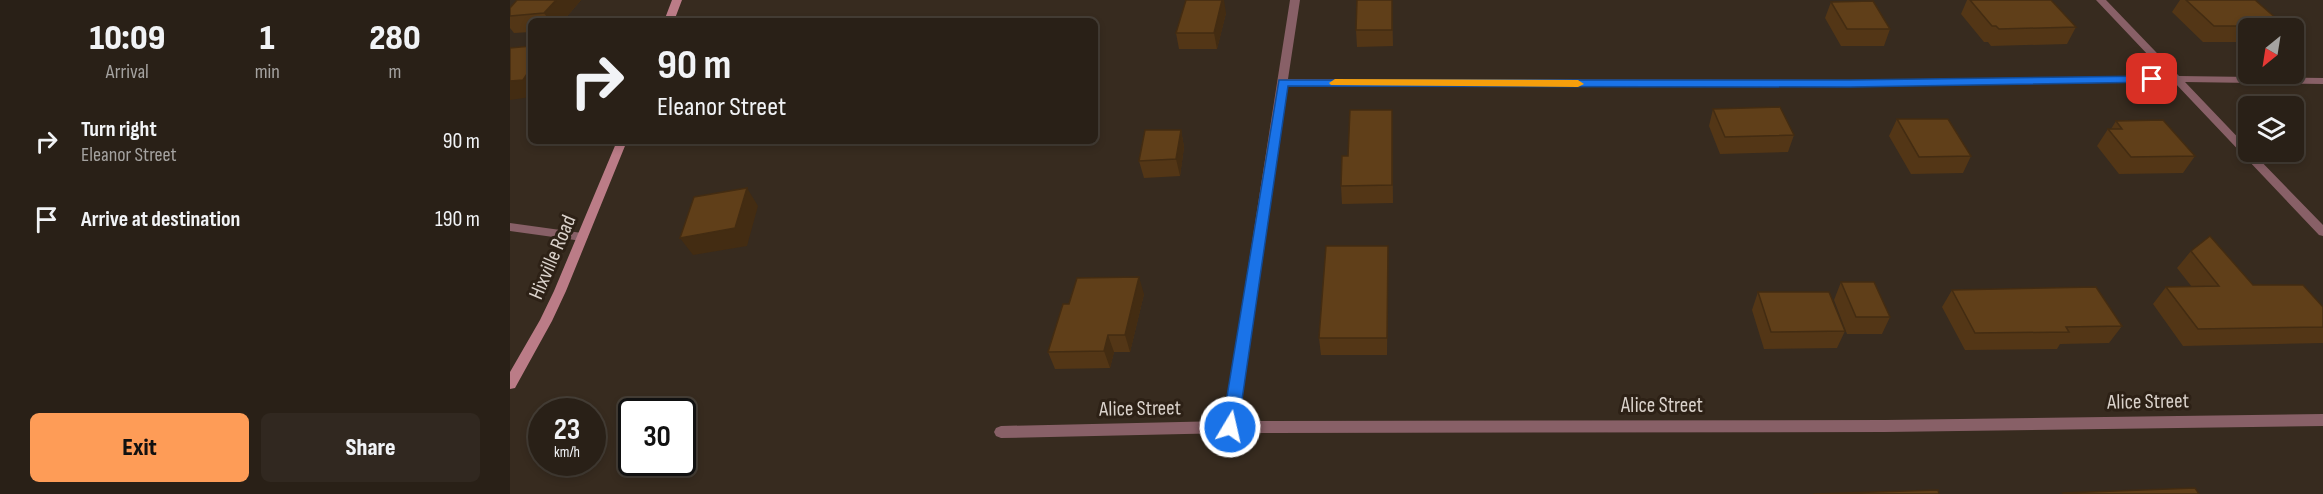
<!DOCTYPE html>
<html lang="en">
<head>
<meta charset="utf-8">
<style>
	:root { --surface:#292017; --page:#312820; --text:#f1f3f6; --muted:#a5a3a1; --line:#453e36; --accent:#fe9c57 }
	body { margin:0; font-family:"Sofia Sans Condensed",sans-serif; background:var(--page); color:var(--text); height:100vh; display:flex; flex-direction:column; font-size:22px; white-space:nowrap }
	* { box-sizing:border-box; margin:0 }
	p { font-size:20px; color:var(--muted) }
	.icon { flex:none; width:33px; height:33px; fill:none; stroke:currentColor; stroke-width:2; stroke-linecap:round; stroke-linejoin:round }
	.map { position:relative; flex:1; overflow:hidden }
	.details { display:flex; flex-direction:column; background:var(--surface); width:510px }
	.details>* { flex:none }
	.guide { position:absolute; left:18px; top:18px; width:570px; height:126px; border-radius:9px; box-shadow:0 3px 9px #0003,0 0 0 2px var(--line); background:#292017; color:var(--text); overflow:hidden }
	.needle { width:39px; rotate:210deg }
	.fabs { position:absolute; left:1728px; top:18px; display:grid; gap:12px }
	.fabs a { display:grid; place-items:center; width:66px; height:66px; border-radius:9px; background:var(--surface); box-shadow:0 3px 9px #0003,0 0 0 2px var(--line); font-size:30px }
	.speed { position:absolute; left:18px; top:398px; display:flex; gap:12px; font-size:30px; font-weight:700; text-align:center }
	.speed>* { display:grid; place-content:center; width:78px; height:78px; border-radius:50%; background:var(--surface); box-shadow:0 3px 9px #0003,0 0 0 2px var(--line); line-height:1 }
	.speed small { font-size:15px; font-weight:400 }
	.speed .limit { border:3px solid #111; border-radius:9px; background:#fff; color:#111 }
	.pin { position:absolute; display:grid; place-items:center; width:51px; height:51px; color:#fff; margin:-26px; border-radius:12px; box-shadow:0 3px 9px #0006 }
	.me { position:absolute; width:66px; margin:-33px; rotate:9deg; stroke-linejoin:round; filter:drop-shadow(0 0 4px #0008) }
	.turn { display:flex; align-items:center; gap:21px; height:126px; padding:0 30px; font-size:27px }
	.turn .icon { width:78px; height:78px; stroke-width:2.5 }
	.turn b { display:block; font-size:42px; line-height:51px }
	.eta { display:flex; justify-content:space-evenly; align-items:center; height:102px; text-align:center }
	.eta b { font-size:36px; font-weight:800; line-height:42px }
	.primary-button { display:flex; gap:12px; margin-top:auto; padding:12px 30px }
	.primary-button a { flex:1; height:69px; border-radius:9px; background:var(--accent); color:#111; font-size:24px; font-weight:800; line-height:69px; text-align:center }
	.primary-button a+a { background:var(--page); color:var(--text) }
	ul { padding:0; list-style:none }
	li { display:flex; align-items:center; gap:18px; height:78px; padding:0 30px }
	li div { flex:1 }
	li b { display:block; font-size:22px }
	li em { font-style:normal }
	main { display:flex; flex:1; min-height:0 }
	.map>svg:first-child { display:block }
</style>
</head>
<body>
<main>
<section class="details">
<div class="eta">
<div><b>10:09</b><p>Arrival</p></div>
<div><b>1</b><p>min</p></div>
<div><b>280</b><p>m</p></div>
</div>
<ul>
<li><svg class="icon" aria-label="right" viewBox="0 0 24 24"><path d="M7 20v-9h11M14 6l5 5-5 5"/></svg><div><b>Turn right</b><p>Eleanor Street</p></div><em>90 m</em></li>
<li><svg class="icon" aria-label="arrive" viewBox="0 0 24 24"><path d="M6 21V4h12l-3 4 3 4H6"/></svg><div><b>Arrive at destination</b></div><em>190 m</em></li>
</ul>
<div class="primary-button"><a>Exit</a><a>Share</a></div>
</section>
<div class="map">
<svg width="1813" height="494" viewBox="0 0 1813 494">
	<rect width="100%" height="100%" fill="#372b1f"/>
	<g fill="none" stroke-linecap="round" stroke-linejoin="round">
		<path fill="#886067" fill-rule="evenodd" d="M 780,0 L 790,0 L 778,79 L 1362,80 L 1658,76 L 1586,0 L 1596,0 L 1669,76 L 1813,78 L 1813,84 L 1675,82 L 1738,148 L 1738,152 L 1742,152 L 1813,225 L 1813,236 L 1809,235 L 1664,82 L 1362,86 L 777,85 L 728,421 L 1375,420 L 1813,414 L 1813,426 L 1375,432 L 720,433 L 491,438 L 486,436 L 484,432 L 486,428 L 491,426 L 714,421 Z
			M 0,223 L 72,233 L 78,237 L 72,241 L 0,231 Z"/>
		<path fill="#bb7c87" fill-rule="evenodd" d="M 162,0 L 172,0 L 164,21 L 154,21 Z
			M 107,141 L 117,141 L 56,291 L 42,321 L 5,388 L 0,389 L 0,372 L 30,320 L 44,291 Z"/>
	</g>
	<path fill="#533616" d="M 71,0 L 53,21 L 21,21 L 21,32 L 4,33 L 0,28 L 0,8 Z
		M 882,0 L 883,46 L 847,47 L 846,30 Z
		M 1457,0 L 1541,0 L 1566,27 L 1557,44 L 1481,46 L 1478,42 L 1474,42 L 1451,14 Z
		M 1670,0 L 1745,0 L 1775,26 L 1773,28 L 1738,28 L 1738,42 L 1693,42 L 1662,12 Z
		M 1321,2 L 1380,29 L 1374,46 L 1331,46 L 1315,18 Z
		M 716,13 L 707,49 L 669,49 L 666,33 Z
		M 1203,109 L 1284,135 L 1278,152 L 1210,154 L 1199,126 Z
		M 882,110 L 883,203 L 832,204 L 831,186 L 838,156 Z
		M 1387,119 L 1461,156 L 1453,173 L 1401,174 L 1379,136 Z
		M 1606,121 L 1685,156 L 1673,173 L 1609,174 L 1587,146 L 1598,129 L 1601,129 Z
		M 671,130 L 674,147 L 670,176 L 634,178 L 629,161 Z
		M 1681,251 L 1743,285 L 1813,307 L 1813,343 L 1673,346 L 1643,304 L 1656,287 L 1682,287 L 1667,268 Z
		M 878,263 L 877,355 L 811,355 L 809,338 Z
		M 1331,282 L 1380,317 L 1372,334 L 1337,334 L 1324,300 Z
		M 1442,290 L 1612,326 L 1599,343 L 1550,344 L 1547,349 L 1455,350 L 1432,307 Z
		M 1248,292 L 1335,331 L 1327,348 L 1254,349 L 1242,310 Z
		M 634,294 L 620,352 L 604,352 L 600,368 L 545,369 L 538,352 L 559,304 Z"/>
	<path fill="#432c12" d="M 46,0 L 71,0 L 53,21 L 40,21 L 34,13 Z
		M 712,0 L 714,0 L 716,13 L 707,49 L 704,33 Z
		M 21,68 L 21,97 L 0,100 L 0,81 Z
		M 671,130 L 674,147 L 670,176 L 666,159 Z
		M 237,188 L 248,206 L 237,246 L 183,255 L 170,238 Z
		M 629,277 L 634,294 L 620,352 L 615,335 Z
		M 598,335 L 604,352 L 600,368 L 594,351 Z"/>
	<path fill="#603f19" stroke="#432c12" stroke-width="1.5" d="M 7,0 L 46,0 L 34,13 L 0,16 L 0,8 Z
		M 676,0 L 712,0 L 704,33 L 666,33 Z
		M 847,0 L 882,0 L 882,30 L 846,30 Z
		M 1460,0 L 1541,0 L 1566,27 L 1489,29 L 1486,26 L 1482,26 Z
		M 1676,0 L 1745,0 L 1775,26 L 1704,26 Z
		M 1363,1 L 1380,29 L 1337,29 L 1321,2 Z
		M 21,46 L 21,68 L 13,80 L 0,81 L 0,48 Z
		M 1270,107 L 1284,135 L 1215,137 L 1203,109 Z
		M 840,110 L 882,110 L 882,185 L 831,186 L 832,156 L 838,156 Z
		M 1387,119 L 1438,119 L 1461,156 L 1409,157 Z
		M 1653,120 L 1685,156 L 1621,157 L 1598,129 L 1612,129 L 1606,121 Z
		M 635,130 L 671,130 L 666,159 L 629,161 Z
		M 237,188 L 225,228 L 170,238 L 184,197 Z
		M 1700,236 L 1743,285 L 1793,285 L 1813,307 L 1813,327 L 1688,329 L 1656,287 L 1709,286 L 1681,251 Z
		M 816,246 L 878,246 L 877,338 L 809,338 Z
		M 629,277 L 615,335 L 598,335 L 594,351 L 538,352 L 553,304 L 559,304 L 567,278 Z
		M 1331,282 L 1364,282 L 1380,317 L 1346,317 Z
		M 1586,287 L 1612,326 L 1556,327 L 1559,332 L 1465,333 L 1442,290 Z
		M 1248,292 L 1319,292 L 1335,331 L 1261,332 Z
		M 1685,488 L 1689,494 L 1554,494 L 1553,493 Z
		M 1428,490 L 1429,494 L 1303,494 Z"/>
	<path fill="#1a73e8" stroke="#114b97" stroke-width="1.5" d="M 1642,76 L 1647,79 L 1646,82 L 1340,87 L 778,86 L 728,427 L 725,432 L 720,434 L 714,432 L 712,427 L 769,80 L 1340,80 Z"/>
	<path fill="#f59e0b" d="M 825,79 L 1068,80 L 1074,84 L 1068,87 L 821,85 L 819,83 Z"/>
	<g text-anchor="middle" stroke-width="6" stroke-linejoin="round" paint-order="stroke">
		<g font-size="21" fill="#dad2cb" stroke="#2d2116">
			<text transform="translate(42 257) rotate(-67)" y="7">Hixville Road</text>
			<text transform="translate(1638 401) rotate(-1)" y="7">Alice Street</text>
			<text x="1152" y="412">Alice Street</text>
			<text transform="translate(630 408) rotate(-1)" y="7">Alice Street</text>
		</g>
	</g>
</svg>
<div class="fabs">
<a><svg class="needle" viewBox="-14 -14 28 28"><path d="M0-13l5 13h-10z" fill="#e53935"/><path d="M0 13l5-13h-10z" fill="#a5a3a1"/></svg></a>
<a><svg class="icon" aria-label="layers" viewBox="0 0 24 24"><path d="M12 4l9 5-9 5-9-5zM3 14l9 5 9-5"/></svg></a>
</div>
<div class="speed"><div>23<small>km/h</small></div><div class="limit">30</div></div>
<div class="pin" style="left:1642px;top:79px;background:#d93025"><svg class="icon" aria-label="arrive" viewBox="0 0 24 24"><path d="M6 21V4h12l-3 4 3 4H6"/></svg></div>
<svg class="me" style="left:720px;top:427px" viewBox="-20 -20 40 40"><circle r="17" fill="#1a73e8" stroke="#fff" stroke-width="3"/><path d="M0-11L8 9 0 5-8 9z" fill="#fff"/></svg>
<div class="guide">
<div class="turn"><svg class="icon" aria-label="right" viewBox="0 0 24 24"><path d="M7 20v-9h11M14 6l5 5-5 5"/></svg><div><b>90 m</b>Eleanor Street</div></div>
</div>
</div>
</main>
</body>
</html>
